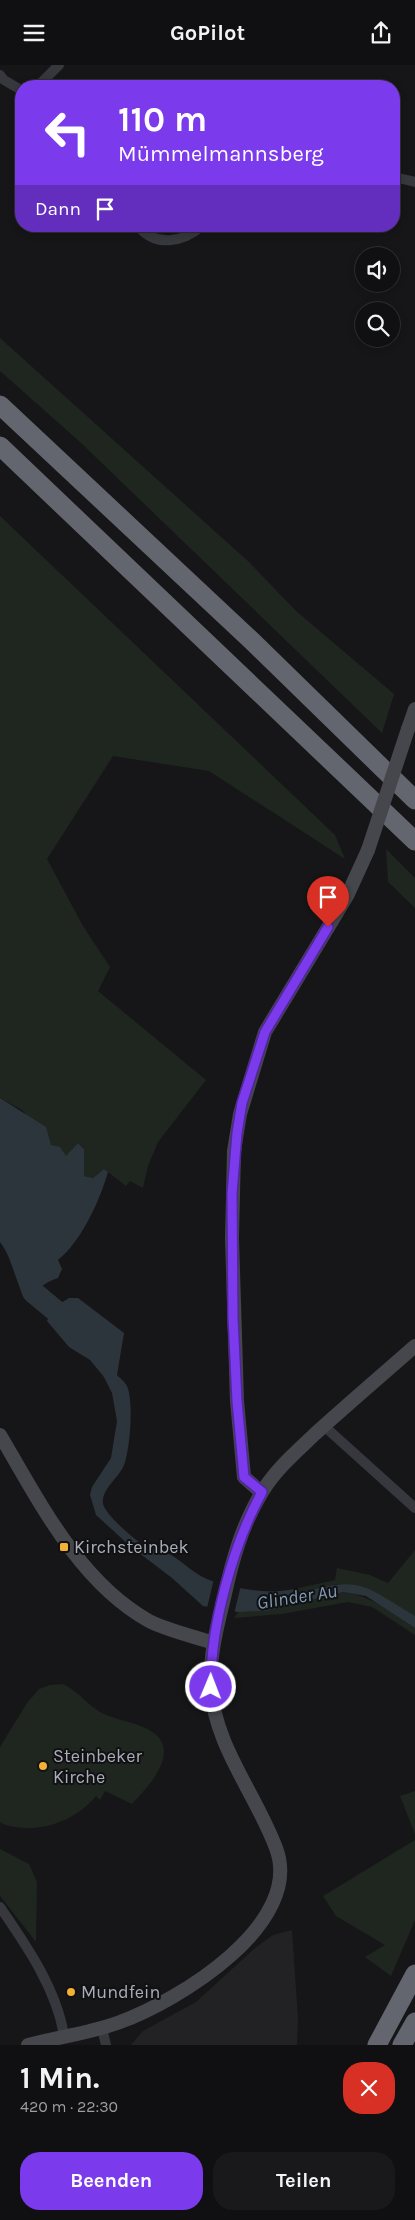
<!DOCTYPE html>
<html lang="de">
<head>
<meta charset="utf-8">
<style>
	:root { --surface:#101012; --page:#19191b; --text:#f1f3f6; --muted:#9c9d9f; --line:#303032; --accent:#7c3aed }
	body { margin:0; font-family:Karla,sans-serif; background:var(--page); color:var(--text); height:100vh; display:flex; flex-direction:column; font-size:19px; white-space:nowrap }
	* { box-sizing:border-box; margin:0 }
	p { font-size:16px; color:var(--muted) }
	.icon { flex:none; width:28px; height:28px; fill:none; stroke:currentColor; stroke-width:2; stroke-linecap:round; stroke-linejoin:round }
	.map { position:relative; height:1980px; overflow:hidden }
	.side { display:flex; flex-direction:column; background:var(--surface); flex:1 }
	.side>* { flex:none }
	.guide { position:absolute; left:15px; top:15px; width:385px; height:152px; border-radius:20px; box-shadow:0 2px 8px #0003,0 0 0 1px var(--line); background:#7c3aed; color:#fff; overflow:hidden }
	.controls { position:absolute; left:355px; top:182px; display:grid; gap:10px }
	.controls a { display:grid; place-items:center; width:45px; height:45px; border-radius:50%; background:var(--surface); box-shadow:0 2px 8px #0003,0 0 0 1px var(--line); font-size:25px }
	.pin { position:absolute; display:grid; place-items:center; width:42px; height:42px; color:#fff; margin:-51px -21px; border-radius:50% 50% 50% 0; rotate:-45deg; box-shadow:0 0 5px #0007 }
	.pin .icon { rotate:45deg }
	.me { position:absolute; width:55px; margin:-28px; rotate:1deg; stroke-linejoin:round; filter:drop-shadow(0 0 4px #0008) }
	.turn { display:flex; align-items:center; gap:18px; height:105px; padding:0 20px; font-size:22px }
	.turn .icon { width:65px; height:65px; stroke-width:2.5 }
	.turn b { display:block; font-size:35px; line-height:42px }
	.then { display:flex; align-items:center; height:48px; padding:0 20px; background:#0003; gap:10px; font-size:19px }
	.round { display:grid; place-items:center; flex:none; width:52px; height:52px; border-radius:20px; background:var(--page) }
	.headline { display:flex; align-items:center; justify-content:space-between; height:85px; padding:0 20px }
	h1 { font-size:30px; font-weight:700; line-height:38px }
	.primary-button { display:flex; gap:10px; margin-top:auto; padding:10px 20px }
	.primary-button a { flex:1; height:58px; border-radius:20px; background:var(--accent); color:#fff; font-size:20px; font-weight:700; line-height:58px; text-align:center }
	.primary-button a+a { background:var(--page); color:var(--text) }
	header { display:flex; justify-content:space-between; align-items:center; height:65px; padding:0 20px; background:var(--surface); font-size:22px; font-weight:700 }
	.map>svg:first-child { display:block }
</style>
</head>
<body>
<header><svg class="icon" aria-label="menu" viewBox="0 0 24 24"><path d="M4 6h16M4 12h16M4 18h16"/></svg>GoPilot<svg class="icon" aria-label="share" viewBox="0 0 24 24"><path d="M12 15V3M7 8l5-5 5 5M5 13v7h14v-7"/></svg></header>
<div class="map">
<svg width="415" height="1980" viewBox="0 0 415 1980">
	<rect width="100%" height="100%" fill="#161618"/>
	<path fill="#222225" d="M 292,1865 L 298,1954 L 297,1980 L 131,1980 L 143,1966 L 196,1937 L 255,1883 L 273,1870 Z"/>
	<path fill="#1e261f" d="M 0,273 L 249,497 L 296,546 L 394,629 L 382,668 L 80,377 L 0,306 Z
		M 0,451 L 335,770 L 345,794 L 209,706 L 113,691 L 47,794 L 83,861 L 110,902 L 98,926 L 206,1015 L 158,1077 L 148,1101 L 143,1123 L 130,1116 L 126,1121 L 104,1104 L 93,1113 L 84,1111 L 84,1083 L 78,1078 L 66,1092 L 51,1080 L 22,1045 L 0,1033 Z
		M 386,784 L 415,813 L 415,843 L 388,817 Z
		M 415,1485 L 415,1551 L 337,1519 L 297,1529 L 294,1524 L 335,1515 L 337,1503 L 370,1510 L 388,1518 Z
		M 343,1527 C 375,1532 388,1546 415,1563 L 415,1570 L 372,1542 L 348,1537 L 282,1549 L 234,1553 L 238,1547 L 266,1546 Z
		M 63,1619 C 79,1627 87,1639 100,1647 C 113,1654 129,1656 143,1662 C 187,1680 151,1719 132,1739 L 105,1726 L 100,1735 L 96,1731 C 74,1758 35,1770 3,1759 L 0,1757 L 0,1682 L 27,1638 L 39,1624 L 50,1620 Z
		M 415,1726 L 415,1769 L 400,1731 Z
		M 415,1775 L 415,1855 L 391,1911 L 365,1892 L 385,1880 L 336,1851 L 323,1831 Z
		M 0,1784 L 29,1799 L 37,1817 L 36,1877 L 0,1831 Z"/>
	<path fill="#2c353c" d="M 0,1033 L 46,1062 L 51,1080 L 60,1082 L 66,1091 L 78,1078 L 84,1084 L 84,1111 L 93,1113 L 104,1104 L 108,1107 C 100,1135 81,1177 58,1195 L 62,1204 L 58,1213 C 44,1217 41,1224 27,1229 C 15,1213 12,1193 0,1177 Z
		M 69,1233 L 78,1233 L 124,1268 L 117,1310 C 120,1313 125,1317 127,1321 C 134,1337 130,1384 124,1400 C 119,1413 101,1424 103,1439 C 105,1449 136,1477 146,1481 C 154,1485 163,1486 171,1490 C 185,1498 196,1511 212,1516 C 238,1524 268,1530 294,1524 L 297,1529 C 361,1510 362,1519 415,1551 L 415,1563 L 366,1531 L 343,1527 L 266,1546 L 238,1547 L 203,1541 L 172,1513 L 130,1481 L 96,1450 L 90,1430 L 92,1422 L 111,1393 L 117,1356 L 112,1328 L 104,1312 L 90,1295 L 69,1282 L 47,1256 L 50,1249 L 48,1246 Z"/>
	<path fill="#161618" d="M 214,1514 L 241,1520 L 234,1549 L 207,1543 Z"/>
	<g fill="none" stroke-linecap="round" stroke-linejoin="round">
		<path stroke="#2c353c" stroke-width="22" d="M 0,1144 L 14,1174 L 33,1227 L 75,1262"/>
		<path stroke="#37383d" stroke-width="10" d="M 0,10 L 4,15 L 21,25
			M 41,21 L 41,18 L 59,0
			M 394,112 L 415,117
			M 138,161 C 156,183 183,177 202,161
			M 324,1361 L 415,1443
			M 0,1842 C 26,1880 57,1924 64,1971
			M 102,1963 L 106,1980"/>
		<path stroke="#45474d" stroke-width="14" d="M 408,664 L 415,644
			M 0,1370 C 39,1436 79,1517 149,1556 C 169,1566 193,1571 214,1578
			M 261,1427 L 244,1412 L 237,1336 L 232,1173 L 234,1086 L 240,1049 L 265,967 L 347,831 L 368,785
			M 28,1980 C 58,1972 91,1968 120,1957 C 178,1936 305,1859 276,1783 C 256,1729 214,1680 211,1622 C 209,1592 217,1562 224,1533 C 232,1496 242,1460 262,1427 C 276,1404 296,1387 316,1368 C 348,1339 382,1310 415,1281"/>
		<path stroke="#63666e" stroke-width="19" d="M 0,340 L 252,576 L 415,735
			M 0,381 L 415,776
			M 377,1980 L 415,1909
			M 402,1980 L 415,1957"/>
		<path stroke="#45474d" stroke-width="14" d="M 368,785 L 408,664"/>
	</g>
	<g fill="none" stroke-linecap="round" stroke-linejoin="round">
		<defs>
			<path id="route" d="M 211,1622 C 210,1562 233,1480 262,1427 L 244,1412 L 237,1336 L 233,1253 L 232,1129 L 237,1068 L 242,1038 L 265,967 L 328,862"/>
		</defs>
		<use href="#route" stroke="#51269a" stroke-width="12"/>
		<use href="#route" stroke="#7c3aed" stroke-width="9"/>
	</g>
	<g fill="#f2b134" stroke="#111113" stroke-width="2">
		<rect x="59" y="1477" width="10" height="10" rx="2.5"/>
		<circle cx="43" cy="1701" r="5"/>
		<circle cx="71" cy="1927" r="5"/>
	</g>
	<g text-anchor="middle" stroke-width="4" stroke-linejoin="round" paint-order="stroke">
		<g font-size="18" fill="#a8adb8" stroke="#111113" text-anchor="start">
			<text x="74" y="1488">Kirchsteinbek</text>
			<text x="53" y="1697">Steinbeker<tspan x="53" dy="21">Kirche</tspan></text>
			<text x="81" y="1933">Mundfein</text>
		</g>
		<g font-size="19" font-style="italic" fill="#7f9bb3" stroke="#111113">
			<text transform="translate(297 1531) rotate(-9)" y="7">Glinder Au</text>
		</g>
	</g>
</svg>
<div class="controls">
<a><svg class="icon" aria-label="sound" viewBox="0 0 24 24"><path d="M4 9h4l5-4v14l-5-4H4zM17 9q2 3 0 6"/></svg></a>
<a><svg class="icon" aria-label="search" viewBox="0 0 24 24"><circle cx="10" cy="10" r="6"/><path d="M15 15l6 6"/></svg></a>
</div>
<div class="pin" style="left:328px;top:862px;background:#d93025"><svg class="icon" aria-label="arrive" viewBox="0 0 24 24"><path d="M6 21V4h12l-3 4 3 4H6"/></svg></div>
<svg class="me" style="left:211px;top:1622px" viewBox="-20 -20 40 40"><circle r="17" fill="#7c3aed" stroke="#fff" stroke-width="3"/><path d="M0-11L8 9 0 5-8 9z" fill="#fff"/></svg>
<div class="guide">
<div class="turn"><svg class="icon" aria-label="left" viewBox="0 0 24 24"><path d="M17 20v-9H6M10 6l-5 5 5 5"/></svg><div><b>110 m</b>Mümmelmannsberg</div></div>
<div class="then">Dann<svg class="icon" aria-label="arrive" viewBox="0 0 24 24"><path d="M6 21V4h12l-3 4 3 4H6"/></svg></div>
</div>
</div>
<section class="side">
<div class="headline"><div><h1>1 Min.</h1><p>420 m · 22:30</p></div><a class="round" style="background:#d93025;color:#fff"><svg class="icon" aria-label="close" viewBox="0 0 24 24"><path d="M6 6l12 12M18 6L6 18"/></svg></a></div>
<div class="primary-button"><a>Beenden</a><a>Teilen</a></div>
</section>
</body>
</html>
